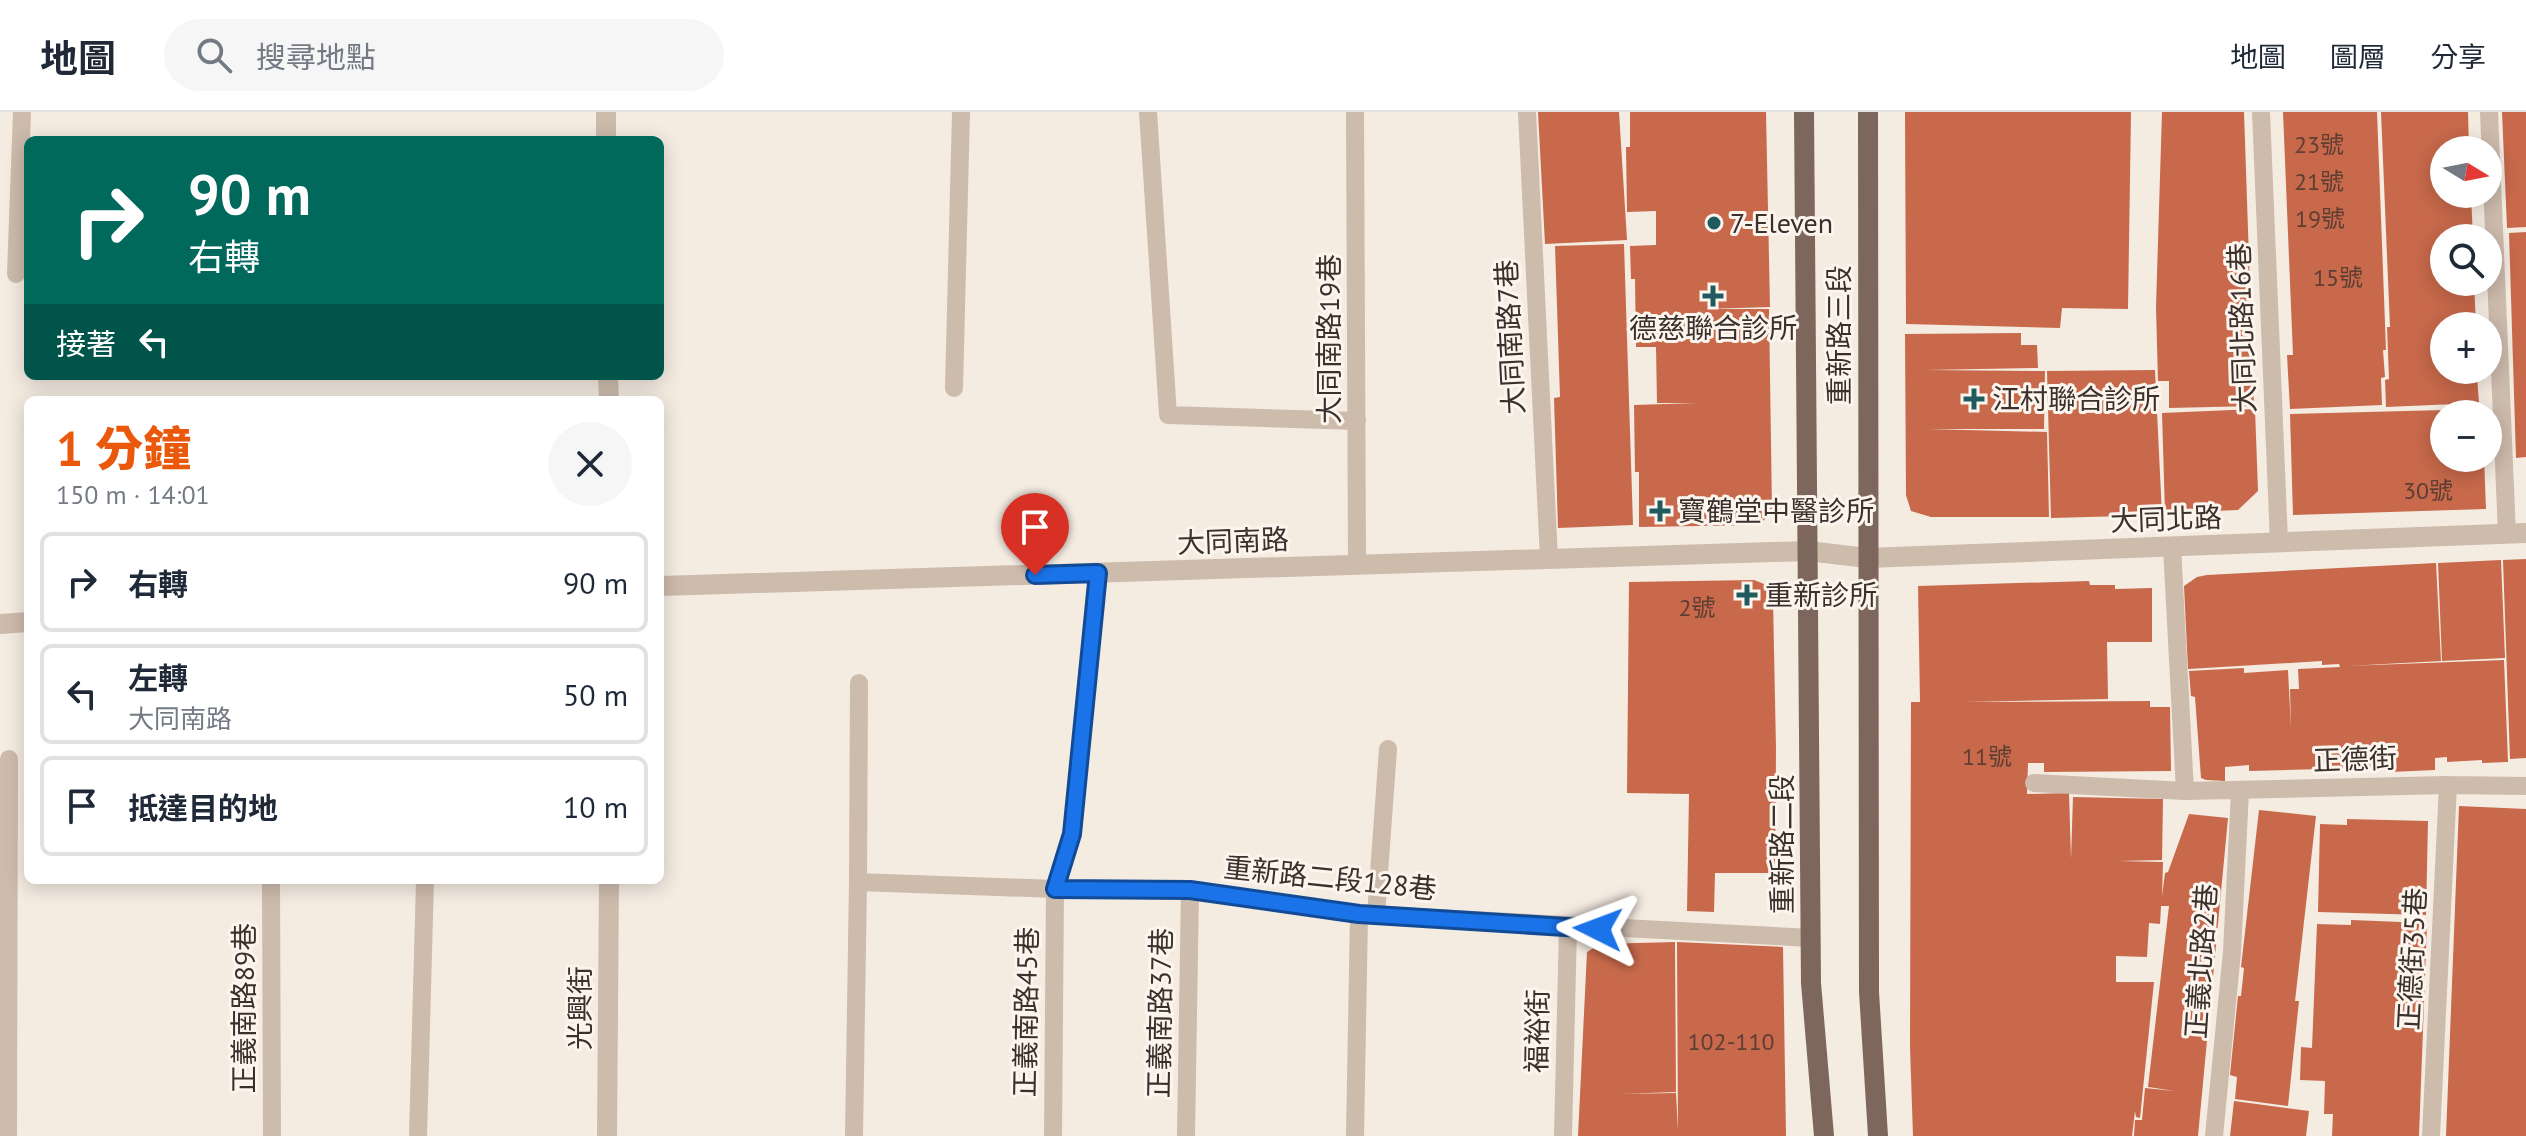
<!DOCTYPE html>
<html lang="zh-TW">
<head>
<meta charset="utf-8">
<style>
	:root { --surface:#fff; --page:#f6f6f7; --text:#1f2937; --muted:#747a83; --line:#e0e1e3; --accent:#ea580c }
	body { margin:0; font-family:"PT Sans","Noto Sans TC",sans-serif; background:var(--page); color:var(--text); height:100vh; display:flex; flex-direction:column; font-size:30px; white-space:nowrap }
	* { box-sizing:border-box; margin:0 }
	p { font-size:26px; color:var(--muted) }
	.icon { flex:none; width:44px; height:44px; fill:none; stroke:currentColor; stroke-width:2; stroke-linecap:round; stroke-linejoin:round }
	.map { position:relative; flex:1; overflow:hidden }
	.side { position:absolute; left:24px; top:284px; width:640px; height:488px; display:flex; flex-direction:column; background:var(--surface); border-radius:12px; box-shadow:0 4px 20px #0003 }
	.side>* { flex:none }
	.banner { position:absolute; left:24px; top:24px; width:640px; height:244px; border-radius:12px; box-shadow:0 4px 20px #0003; background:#00695c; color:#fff; overflow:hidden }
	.needle { width:52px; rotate:100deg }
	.controls { position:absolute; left:2430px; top:24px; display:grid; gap:16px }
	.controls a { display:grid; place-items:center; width:72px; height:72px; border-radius:50%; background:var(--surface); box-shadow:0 4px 20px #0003; font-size:40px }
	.pin { position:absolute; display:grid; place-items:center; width:68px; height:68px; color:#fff; margin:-82px -34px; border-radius:50% 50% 50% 0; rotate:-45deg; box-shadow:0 0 8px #0007 }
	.pin .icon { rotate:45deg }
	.me { position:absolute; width:88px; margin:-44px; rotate:273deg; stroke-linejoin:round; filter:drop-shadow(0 0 6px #0008) }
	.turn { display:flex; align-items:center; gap:28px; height:168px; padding:0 32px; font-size:36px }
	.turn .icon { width:104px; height:104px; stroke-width:2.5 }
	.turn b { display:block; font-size:56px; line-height:68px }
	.then { display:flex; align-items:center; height:76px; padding:0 32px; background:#0003; gap:16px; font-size:30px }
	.round { display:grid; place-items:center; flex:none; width:84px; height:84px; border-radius:42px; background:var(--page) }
	.summary { display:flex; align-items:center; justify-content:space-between; height:136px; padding:0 32px }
	h1 { font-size:48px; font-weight:800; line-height:60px; color:var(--accent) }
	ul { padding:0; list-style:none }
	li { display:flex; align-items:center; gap:24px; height:100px; margin:0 16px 12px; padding:0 16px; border:4px solid var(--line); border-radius:12px }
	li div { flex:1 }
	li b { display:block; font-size:30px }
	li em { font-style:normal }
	header { display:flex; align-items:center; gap:48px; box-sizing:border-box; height:112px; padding:0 40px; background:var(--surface); border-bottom:2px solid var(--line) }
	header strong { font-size:38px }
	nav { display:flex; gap:44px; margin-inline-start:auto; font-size:28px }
	.search { width:560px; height:72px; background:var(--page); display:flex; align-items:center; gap:20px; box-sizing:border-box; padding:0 28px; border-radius:44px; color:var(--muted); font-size:30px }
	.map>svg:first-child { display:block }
</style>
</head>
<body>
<header>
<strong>地圖</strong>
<div class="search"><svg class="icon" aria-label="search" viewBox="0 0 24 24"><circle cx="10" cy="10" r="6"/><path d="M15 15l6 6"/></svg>搜尋地點</div>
<nav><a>地圖</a><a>圖層</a><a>分享</a></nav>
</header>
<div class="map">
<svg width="2526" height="1024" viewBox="0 0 2526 1024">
	<rect width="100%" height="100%" fill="#f4ebe1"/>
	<path fill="#c8694b" d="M 1538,0 L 1619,0 L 1627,128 L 1545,132 Z
		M 1630,0 L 1766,0 L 1770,195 L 1706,197 L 1769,197 L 1772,400 L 1759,413 L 1639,415 L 1639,360 L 1635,360 L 1634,293 L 1697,291 L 1657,291 L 1656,235 L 1636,235 L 1635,167 L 1631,167 L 1630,134 L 1656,133 L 1656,99 L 1627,100 L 1626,35 L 1630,35 Z
		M 1905,0 L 2131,0 L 2128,197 L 2062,196 L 2060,216 L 1906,212 Z
		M 2162,0 L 2244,0 L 2254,294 L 2169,296 L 2169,269 L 2158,269 L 2156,195 Z
		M 2283,0 L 2377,0 L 2386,238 L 2383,238 L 2385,265 L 2381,266 L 2382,293 L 2290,297 L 2287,243 L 2293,243 Z
		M 2381,0 L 2468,0 L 2469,38 L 2444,38 L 2444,82 L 2471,82 L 2473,126 L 2444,126 L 2444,170 L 2474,170 L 2476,214 L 2444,214 L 2444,258 L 2481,258 L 2481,264 L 2477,264 L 2479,291 L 2386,295 L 2385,268 L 2389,267 L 2387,215 L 2390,215 Z
		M 2502,0 L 2526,0 L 2526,115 L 2507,116 Z
		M 2526,120 L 2526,345 L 2516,346 L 2509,121 Z
		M 1624,132 L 1633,413 L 1558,416 L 1554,286 L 1560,285 L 1555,134 Z
		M 2021,221 L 2021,233 L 2037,233 L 2038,256 L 1926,258 L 2045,259 L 2044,317 L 1928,317 L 2047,320 L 2049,405 L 1931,405 L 1911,399 L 1906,383 L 1905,222 Z
		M 2155,258 L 2162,403 L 2051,406 L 2047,259 Z
		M 2255,297 L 2258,379 L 2238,398 L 2165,401 L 2162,301 Z
		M 2483,297 L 2483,302 L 2444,302 L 2444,346 L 2484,346 L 2486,397 L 2293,403 L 2290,302 Z
		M 2526,447 L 2526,646 L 2510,647 L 2503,448 Z
		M 2501,448 L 2505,546 L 2442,549 L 2438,451 Z
		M 2436,451 L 2441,549 L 2347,554 L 2504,548 L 2508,650 L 2482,651 L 2482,648 L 2447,650 L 2447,645 L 2435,646 L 2435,658 L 2390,660 L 2390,655 L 2249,659 L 2249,653 L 2225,655 L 2225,669 L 2206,668 L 2201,666 L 2195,585 L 2191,584 L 2189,559 L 2244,556 L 2244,561 L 2288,558 L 2291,617 L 2290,577 L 2299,577 L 2298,557 L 2340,555 L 2339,552 L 2322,553 L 2322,549 L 2188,557 L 2184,474 L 2197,465 L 2207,463 Z
		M 1754,468 L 1769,474 L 1773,488 L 1776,637 L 1775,761 L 1715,761 L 1714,800 L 1687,799 L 1689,682 L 1627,681 L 1629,470 Z
		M 2089,469 L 2090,473 L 2115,473 L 2115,477 L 2152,476 L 2152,530 L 2107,530 L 2108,587 L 1965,590 L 2150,589 L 2150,595 L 2170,595 L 2171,659 L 2044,660 L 2044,651 L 2028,651 L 2027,682 L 2069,681 L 2071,747 L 2073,685 L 2163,687 L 2162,748 L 2118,749 L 2163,750 L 2162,784 L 2165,761 L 2168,760 L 2189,702 L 2228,706 L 2198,1024 L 2134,1024 L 2135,1008 L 2142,1008 L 2145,976 L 2175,979 L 2148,975 L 2169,794 L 2161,794 L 2160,812 L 2149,811 L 2147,845 L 2116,844 L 2116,870 L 2154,870 L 2140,1006 L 2136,1005 L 2135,999 L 2132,1024 L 1913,1024 L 1910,935 L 1911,590 L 1920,590 L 1918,474 Z
		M 2459,694 L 2526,697 L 2526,1024 L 2446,1024 Z
		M 2259,698 L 2316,704 L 2295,889 L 2299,889 L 2288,994 L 2235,987 L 2237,965 L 2230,963 L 2238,884 L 2241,884 L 2244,856 L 2241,855 Z
		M 2347,707 L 2428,709 L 2426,803 L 2318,800 L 2320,712 L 2347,713 Z
		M 2351,808 L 2427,811 L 2419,1024 L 2332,1024 L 2333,1002 L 2324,1002 L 2325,969 L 2300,968 L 2301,935 L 2312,936 L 2317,812 L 2351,813 Z
		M 1675,830 L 1676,980 L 1621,982 L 1676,981 L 1678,1019 L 1677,830 L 1783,835 L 1786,1024 L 1578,1024 L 1587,840 L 1600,832 Z
		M 2234,989 L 2309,999 L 2306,1024 L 2230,1024 Z"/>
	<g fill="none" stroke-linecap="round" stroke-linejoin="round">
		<path stroke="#cdbbac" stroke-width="18" d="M 1148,0 L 1168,303 L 1357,309
			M 1355,0 L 1357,453
			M 1527,0 L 1549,447
			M 2261,0 L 2279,430
			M 2489,0 L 2507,422
			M 16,162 L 22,0
			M 954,276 L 961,0
			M 2172,435 L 2185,679 L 2448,673 L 2526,674
			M 2034,671 L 2185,679
			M 271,768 L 272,1024
			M 858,770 L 859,571
			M 1376,803 L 1388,637
			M 8,1024 L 9,647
			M 418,1024 L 425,768
			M 854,1024 L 858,770 L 1055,777 L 1190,778 L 1359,802 L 1811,826
			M 1053,1024 L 1055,777 L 1072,722 L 1098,461
			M 1186,1024 L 1190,778
			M 1355,1024 L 1359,802
			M 1563,1024 L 1568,815
			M 2214,1024 L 2232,840 L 2240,679
			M 2431,1024 L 2448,673"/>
		<path stroke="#cdbbac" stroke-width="20" d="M 606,0 L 606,28
			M 608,264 L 609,288
			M 660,474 L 1808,439 L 1867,446 L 2526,421
			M 0,512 L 28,510
			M 607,1024 L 609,768"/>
		<path stroke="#7d675c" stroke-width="20" d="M 1804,0 L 1811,871 L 1824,1024
			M 1868,0 L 1869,880 L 1878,1024"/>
	</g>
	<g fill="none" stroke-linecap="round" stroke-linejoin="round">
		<defs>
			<path id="route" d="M 1035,463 L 1098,461 L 1072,722 L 1055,777 L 1190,778 L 1359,802 L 1598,817"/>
		</defs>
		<use href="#route" stroke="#114b97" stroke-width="20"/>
		<use href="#route" stroke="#1a73e8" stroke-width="14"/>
	</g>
	<g fill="#1f5a5e" stroke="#fbf5ee" stroke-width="3">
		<circle cx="1714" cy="111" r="8"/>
		<path d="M1709 172h8v8h8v8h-8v8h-8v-8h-8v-8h8z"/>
		<path d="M1970 275h8v8h8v8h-8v8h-8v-8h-8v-8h8z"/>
		<path d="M1656 387h8v8h8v8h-8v8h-8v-8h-8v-8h8z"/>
		<path d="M1743 471h8v8h8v8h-8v8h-8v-8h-8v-8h8z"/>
	</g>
	<g text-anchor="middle" stroke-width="6" stroke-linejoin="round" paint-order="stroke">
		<g font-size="24" fill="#5e3e33">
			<text x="2319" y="41">23號</text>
			<text x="2319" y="78">21號</text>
			<text x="2320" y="115">19號</text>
			<text x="2338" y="174">15號</text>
			<text x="2428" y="387">30號</text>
			<text x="1697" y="504">2號</text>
			<text x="1987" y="653">11號</text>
			<text x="1731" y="938">102-110</text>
		</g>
		<g font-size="28" fill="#3b302b" stroke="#fbf5ee" text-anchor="start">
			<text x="1730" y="121">7-Eleven</text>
			<text x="1713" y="226" text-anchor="middle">德慈聯合診所</text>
			<text x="1992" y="297">江村聯合診所</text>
			<text x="1678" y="409">寶鶴堂中醫診所</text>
			<text x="1765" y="493">重新診所</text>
		</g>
		<g font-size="28" fill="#3b302b" stroke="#fbf5ee">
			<text transform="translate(2242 216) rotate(-92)" y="10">大同北路16巷</text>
			<text transform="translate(1839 223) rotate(-90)" y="10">重新路三段</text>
			<text transform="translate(1510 225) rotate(-93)" y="10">大同南路7巷</text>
			<text transform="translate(1329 227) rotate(-90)" y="10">大同南路19巷</text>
			<text transform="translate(2166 407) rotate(-2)" y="10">大同北路</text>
			<text transform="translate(1233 429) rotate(-2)" y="10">大同南路</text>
			<text transform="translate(2355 647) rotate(-2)" y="10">正德街</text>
			<text transform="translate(1782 732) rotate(-90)" y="10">重新路二段</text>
			<text transform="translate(1330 766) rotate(6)" y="10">重新路二段128巷</text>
			<text transform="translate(2412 847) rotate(-87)" y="10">正德街35巷</text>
			<text transform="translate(2201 849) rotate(-86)" y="10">正義北路2巷</text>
			<text transform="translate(244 896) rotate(-90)" y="10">正義南路89巷</text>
			<text transform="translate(580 896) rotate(-90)" y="10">光興街</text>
			<text transform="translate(1026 900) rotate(-89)" y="10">正義南路45巷</text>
			<text transform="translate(1160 901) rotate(-89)" y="10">正義南路37巷</text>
			<text transform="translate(1537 919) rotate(-89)" y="10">福裕街</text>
		</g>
	</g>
</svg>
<div class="controls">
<a><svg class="needle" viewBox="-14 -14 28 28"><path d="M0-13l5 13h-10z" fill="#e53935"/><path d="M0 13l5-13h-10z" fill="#747a83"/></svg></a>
<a><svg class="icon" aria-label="search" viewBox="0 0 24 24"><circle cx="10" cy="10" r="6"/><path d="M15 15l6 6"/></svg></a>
<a>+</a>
<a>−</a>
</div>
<div class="pin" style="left:1035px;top:463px;background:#d93025"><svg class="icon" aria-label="arrive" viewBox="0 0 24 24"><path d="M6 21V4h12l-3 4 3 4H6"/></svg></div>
<svg class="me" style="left:1598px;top:817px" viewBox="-20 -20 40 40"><path d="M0-17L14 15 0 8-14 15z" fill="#1a73e8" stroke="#fff" stroke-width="4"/></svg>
<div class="banner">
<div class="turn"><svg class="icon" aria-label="right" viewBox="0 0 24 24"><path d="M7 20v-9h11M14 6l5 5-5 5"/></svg><div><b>90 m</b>右轉</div></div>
<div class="then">接著<svg class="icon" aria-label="left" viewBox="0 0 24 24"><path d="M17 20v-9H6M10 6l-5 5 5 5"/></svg></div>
</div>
<section class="side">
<div class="summary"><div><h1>1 分鐘</h1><p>150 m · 14:01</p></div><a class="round"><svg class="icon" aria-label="close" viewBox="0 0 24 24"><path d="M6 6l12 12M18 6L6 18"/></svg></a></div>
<ul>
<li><svg class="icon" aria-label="right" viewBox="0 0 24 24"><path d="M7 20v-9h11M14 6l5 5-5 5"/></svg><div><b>右轉</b></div><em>90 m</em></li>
<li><svg class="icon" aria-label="left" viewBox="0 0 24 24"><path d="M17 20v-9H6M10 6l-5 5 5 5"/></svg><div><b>左轉</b><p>大同南路</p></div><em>50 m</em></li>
<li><svg class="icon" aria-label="arrive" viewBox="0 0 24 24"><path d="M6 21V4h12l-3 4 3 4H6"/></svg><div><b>抵達目的地</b></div><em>10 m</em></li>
</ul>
</section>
</div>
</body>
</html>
